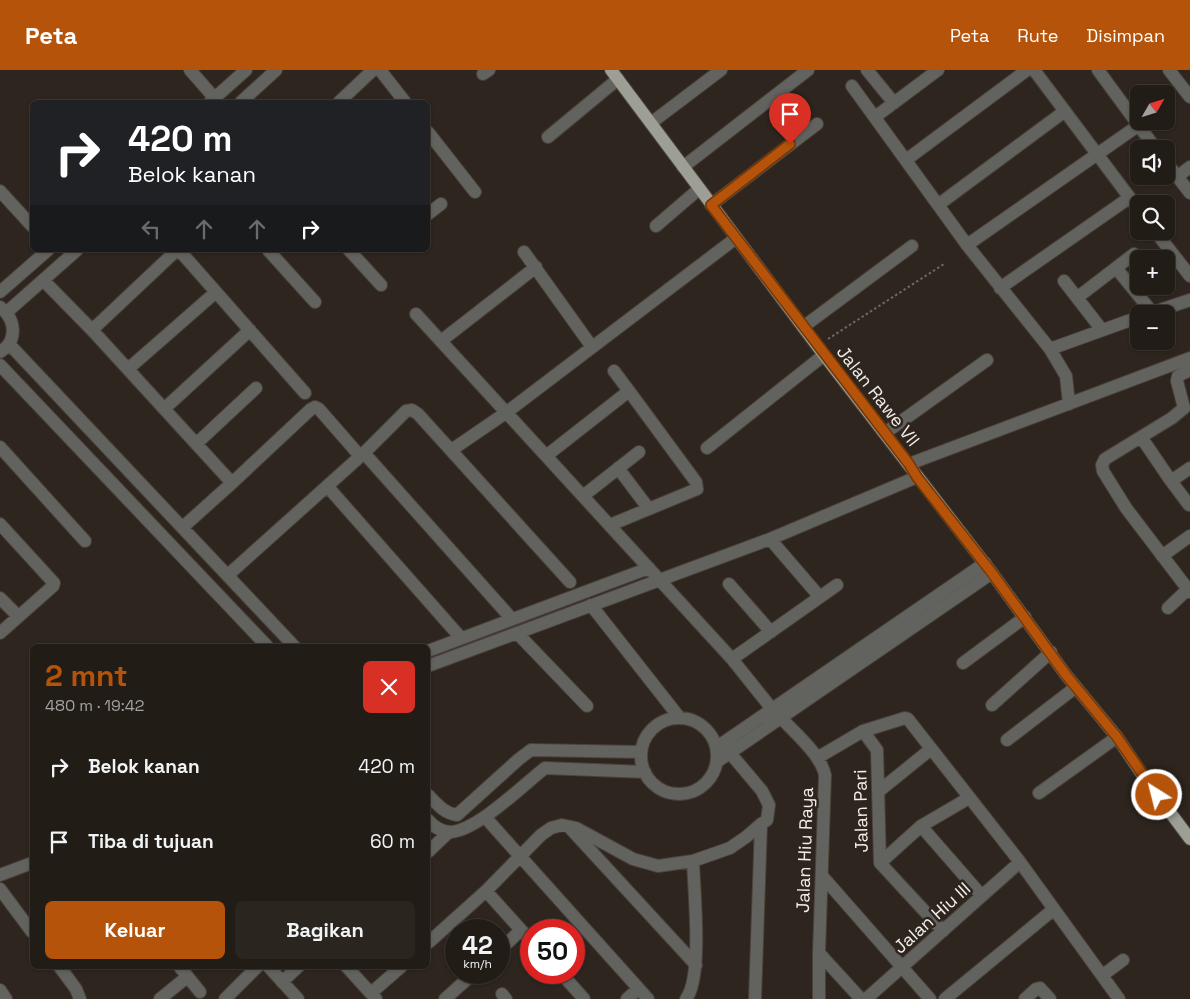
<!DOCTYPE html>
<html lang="id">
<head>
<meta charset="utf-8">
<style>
	:root { --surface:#221c16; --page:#2a251f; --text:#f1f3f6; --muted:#a2a1a1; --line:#3f3a35; --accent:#b45309 }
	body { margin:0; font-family:"Space Grotesk",sans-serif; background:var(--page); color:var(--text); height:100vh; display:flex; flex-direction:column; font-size:19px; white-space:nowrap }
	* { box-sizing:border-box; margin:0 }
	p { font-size:16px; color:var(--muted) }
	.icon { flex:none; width:28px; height:28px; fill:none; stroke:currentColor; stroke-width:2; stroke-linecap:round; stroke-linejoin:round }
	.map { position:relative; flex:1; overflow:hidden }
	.drawer { position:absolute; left:30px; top:574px; width:400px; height:325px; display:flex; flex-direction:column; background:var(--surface); border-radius:8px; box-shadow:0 1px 4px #0004,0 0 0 1px var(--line) }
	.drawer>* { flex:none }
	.hud { position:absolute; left:30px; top:30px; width:400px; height:152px; border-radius:8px; box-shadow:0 1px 4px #0004,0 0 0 1px var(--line); background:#202124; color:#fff; overflow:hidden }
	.needle { width:32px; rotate:51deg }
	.fabs { position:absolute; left:1130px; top:15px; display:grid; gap:10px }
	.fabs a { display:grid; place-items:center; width:45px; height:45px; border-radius:8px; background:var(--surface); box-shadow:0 1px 4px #0004,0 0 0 1px var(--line); font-size:25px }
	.speed { position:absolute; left:445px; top:849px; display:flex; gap:10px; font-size:25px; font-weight:700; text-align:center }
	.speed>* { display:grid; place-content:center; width:65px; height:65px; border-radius:50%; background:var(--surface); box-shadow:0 1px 4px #0004,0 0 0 1px var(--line); line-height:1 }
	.speed small { font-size:12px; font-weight:400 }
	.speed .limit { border:8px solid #d22; background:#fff; color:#111 }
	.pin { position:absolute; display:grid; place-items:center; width:42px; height:42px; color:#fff; margin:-51px -21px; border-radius:50% 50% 50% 0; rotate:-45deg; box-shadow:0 0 5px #0007 }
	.pin .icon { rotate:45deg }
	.me { position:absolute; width:55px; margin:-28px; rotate:324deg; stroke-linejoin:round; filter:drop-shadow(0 0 4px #0008) }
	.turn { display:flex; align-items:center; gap:18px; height:105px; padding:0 15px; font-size:22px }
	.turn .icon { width:65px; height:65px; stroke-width:2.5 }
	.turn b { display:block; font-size:35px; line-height:42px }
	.lanes { display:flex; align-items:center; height:48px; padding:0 15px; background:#0003; justify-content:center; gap:25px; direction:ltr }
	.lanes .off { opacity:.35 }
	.round { display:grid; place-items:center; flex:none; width:52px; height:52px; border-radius:8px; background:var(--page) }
	.headline { display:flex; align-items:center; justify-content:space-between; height:85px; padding:0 15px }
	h1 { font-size:30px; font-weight:700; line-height:38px; color:var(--accent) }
	.cta { display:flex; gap:10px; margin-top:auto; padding:10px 15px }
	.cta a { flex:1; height:58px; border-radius:8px; background:var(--accent); color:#fff; font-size:20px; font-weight:700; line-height:58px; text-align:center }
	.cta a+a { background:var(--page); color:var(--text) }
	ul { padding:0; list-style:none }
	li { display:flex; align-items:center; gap:15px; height:75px; padding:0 15px }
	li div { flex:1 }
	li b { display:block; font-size:19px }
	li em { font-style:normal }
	header { display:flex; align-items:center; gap:30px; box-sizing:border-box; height:70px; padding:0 25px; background:var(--accent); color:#fff }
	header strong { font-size:24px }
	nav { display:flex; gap:28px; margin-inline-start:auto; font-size:18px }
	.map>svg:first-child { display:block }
</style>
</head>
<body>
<header>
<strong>Peta</strong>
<nav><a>Peta</a><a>Rute</a><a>Disimpan</a></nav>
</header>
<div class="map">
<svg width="1190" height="929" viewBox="0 0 1190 929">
	<rect width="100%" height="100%" fill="#2d251e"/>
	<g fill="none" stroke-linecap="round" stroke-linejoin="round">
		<defs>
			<path id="minor" d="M 190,0 L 218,32
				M 380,0 L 405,32
				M 867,0 L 894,33
				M 1034,0 L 1139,140
				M 1098,0 L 1156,79
				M 1169,0 L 1190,27
				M 483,4 L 489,0
				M 852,16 L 967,175 L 1050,279 L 1139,247
				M 210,32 L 246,0
				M 241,32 L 276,0
				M 339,32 L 373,0
				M 875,47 L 938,0
				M 651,53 L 721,0
				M 428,62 L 475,122
				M 548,67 L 618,9
				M 906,90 L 1027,0
				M 1166,92 L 1190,123
				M 683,97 L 808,0
				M 1177,107 L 1190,97
				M 0,121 L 32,156
				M 711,135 L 817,54
				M 938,135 L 1065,41
				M 428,144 L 441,134
				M 656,156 L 699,119
				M 1155,161 L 1190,206
				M 967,175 L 1139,55
				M 177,180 L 92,260 L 232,413
				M 179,180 L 305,323
				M 268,180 L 315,232
				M 349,180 L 381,215
				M 524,182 L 592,277
				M 1116,198 L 1152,242
				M 43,210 L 92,260
				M 1064,211 L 1102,260
				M 1000,218 L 1129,128
				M 0,222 L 48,180
				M 1078,227 L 1134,184
				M 0,237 C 16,249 18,271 0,282
				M 7,242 L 77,180
				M 416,244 L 732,589 L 772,639
				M 1148,244 L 1190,230
				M 803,257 L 912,176
				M 441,271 L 536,197
				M 9,274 L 294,576
				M 1050,279 L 1066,306 L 1069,334
				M 0,295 L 267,576
				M 128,299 L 216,222
				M 1190,300 L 1178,306 L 1177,311 L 1184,338 L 1172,348 L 1105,389 L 1102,395 L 1103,401 L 1126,438 L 1190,522
				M 614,301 L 629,321
				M 164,339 L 250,260
				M 885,363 L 987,290
				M 1141,367 L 1171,411 L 1190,398
				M 196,374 L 256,318
				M 447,376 L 570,512
				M 0,377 L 85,471
				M 707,378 L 824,285
				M 364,383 L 511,548
				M 546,386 L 629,321 L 696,412 L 697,419 L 610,455
				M 909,394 L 1190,288
				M 618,398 L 649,439
				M 1171,411 L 1189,435
				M 327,416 L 461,568
				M 583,426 L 639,382
				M 0,454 L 54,513 L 53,516 L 0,563
				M 183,457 L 232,413 L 311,339 L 315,337 L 319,339 L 360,386
				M 770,469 L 819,526
				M 1162,486 L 1190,466
				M 228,505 L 364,383 L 406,341 L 412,340 L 418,344 L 447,376 L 453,379 L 507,342 L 736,168
				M 729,514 L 771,562
				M 0,528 L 18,546
				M 591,535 L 679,647
				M 1168,538 L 1188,519
				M 517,563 L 587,636
				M 428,581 L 649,498
				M 732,589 L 837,515
				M 963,593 L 1025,547
				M 428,596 L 770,469 L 917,407
				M 992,635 L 1051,582
				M641 686a38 38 0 1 1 76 0a38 38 0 1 1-76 0Z
				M 781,648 C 795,663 821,685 825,705 L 819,883 L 819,929
				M 863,661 L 877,680 L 880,793 L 943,861
				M 1007,670 L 1076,617
				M 717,677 L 985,493
				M 730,683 L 762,721 L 769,735 L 767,750 L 761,754 L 755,929
				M 817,688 L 863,661 L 905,648 L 908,649 L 1020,792 L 1119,929
				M 718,691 L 992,503
				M 879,721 L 931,679
				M 1039,723 L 1117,667
				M 428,725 C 437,734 444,743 457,745 L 519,689 L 531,680 L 641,682
				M 969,728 L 921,756 L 982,826
				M 485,747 L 648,929
				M 428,750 C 434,757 442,762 451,762 C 478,760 523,715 545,698 L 645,702
				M 569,757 L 696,895
				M 428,782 L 449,762
				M 880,793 L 921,756
				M 0,805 L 32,793
				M 823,807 L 930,929
				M 0,819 L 32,862
				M 486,821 L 531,871
				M 428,873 L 486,821 L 541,765 L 551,758 L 562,755 L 576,758 L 633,789 L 658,796 L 693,791 L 730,778 L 746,767 L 761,754
				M 499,881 L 521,860
				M 819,883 L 861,929
				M 59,896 L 76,919 L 80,929
				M 179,896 L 200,922
				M 268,896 L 298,929
				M 346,896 L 376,929
				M 560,902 L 584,929
				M 1103,905 L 1123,890
				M 282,912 L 299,896
				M 0,920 L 6,929
				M 371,923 L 402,896
				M 502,924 L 506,929
				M 160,929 L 187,907
				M 225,929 L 258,896
				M 445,929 L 475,902
				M 627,929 L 638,919
				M 686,929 C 703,907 694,822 693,791
				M 866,929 L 1020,792
				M 945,929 L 1054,839
				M 1025,929 L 1036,919 L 1040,918 L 1050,929"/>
			<path id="major" d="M 611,0 L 824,285 L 992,503 L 1066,605 L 1117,667 L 1146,710 L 1190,769"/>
		</defs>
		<use href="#minor" stroke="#49413a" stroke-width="14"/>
		<use href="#major" stroke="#49413a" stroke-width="14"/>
		<path stroke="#706963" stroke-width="2" stroke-dasharray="2.5 2.5" stroke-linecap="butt" d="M 828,269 L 944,194"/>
		<use href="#minor" stroke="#62635e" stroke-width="12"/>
		<use href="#major" stroke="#9d9f94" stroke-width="12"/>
	</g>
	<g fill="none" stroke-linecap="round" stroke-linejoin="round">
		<defs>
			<path id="route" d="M 790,74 L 711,135 L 909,394 L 917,407 L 992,503 L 1066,605 L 1117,667 L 1157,725"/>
		</defs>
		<use href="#route" stroke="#753606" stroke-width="12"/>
		<use href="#route" stroke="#b45309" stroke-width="9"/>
	</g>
	<g text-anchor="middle" stroke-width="5" stroke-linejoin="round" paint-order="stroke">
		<g font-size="18" fill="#f2ede8" stroke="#2d251e">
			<text transform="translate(878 326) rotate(52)" y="6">Jalan Rawe VII</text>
			<text transform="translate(861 741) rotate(-91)" y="6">Jalan Pari</text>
			<text transform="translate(805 780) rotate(-88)" y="6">Jalan Hiu Raya</text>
			<text transform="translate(932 848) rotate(-42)" y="6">Jalan Hiu III</text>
		</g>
	</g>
</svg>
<div class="fabs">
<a><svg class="needle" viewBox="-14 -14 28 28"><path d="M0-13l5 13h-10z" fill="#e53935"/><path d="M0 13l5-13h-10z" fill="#a2a1a1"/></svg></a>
<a><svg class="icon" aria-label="sound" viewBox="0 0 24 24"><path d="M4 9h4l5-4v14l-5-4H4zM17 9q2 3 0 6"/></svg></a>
<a><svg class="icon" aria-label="search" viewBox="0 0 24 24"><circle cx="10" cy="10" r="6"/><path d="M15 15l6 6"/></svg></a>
<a>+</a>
<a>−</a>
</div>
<div class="speed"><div>42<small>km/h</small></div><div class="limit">50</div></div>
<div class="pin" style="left:790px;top:74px;background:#d93025"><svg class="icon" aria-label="arrive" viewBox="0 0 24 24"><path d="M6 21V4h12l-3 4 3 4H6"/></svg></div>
<svg class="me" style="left:1157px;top:725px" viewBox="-20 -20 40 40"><circle r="17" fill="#b45309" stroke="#fff" stroke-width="3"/><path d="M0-11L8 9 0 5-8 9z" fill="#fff"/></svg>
<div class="hud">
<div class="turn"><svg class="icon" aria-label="right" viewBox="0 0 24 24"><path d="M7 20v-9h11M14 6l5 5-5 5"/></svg><div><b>420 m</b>Belok kanan</div></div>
<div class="lanes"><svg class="icon off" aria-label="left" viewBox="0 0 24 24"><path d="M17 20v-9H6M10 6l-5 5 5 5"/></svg><svg class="icon off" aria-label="ahead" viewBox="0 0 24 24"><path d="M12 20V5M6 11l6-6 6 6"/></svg><svg class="icon off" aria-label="ahead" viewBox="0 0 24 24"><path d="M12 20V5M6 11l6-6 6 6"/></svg><svg class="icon" aria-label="right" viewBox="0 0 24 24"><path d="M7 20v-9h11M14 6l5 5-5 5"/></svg></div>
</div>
<section class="drawer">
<div class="headline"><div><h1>2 mnt</h1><p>480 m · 19:42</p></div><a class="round" style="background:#d93025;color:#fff"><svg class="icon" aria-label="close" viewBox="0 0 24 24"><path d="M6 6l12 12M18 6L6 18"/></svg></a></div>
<ul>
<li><svg class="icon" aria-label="right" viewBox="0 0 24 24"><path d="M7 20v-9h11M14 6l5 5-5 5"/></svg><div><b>Belok kanan</b></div><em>420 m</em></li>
<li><svg class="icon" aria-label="arrive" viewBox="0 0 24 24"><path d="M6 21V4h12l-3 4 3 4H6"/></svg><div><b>Tiba di tujuan</b></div><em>60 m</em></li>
</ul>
<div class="cta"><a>Keluar</a><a>Bagikan</a></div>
</section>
</div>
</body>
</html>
